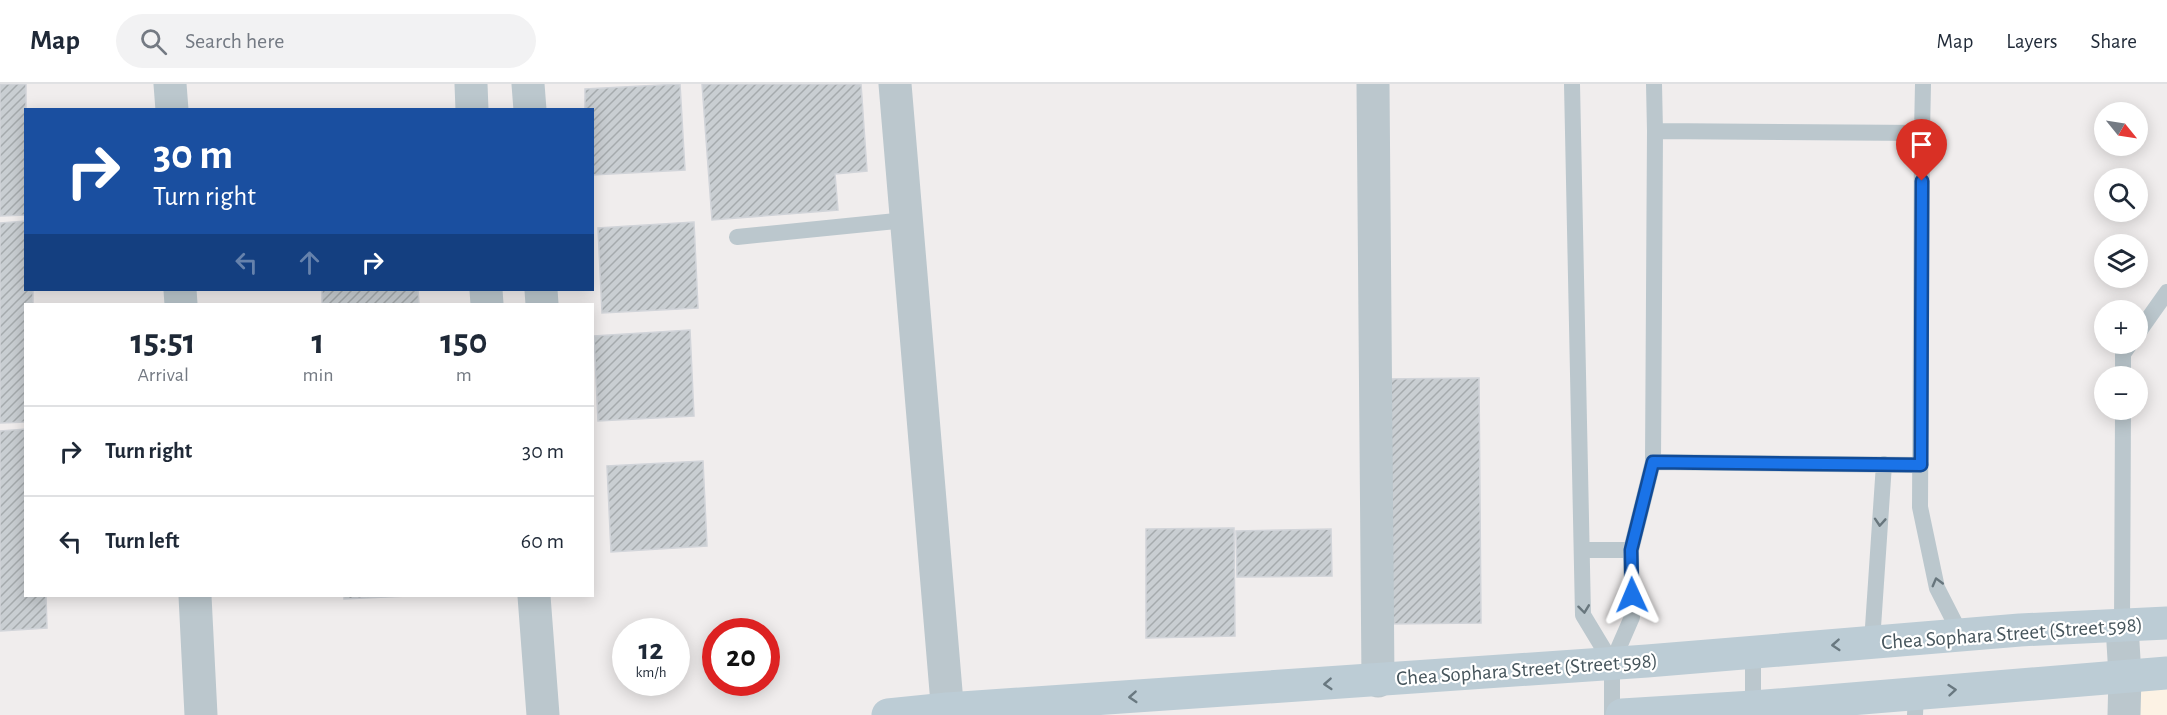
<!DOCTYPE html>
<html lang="en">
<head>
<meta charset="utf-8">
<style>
	:root { --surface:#fff; --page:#f2f2f3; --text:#1f2937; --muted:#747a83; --line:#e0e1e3 }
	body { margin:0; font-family:"Alegreya Sans",sans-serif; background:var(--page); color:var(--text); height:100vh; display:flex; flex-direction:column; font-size:22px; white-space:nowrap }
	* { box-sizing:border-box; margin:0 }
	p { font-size:20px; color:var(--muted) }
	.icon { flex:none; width:33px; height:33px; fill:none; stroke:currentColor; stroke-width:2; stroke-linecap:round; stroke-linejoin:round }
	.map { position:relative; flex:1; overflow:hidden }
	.panel { position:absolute; left:24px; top:219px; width:570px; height:294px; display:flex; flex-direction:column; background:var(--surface); border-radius:0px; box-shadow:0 3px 15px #0003 }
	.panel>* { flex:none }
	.top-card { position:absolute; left:24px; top:24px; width:570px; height:183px; border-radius:0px; box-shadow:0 3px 15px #0003; background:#1a4fa0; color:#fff; overflow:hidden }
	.needle { width:39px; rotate:120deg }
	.fabs { position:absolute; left:2094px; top:18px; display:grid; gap:12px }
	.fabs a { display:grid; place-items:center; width:54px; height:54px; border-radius:50%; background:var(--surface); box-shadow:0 3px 15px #0003; font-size:30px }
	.speed { position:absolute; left:612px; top:534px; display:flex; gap:12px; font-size:30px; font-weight:700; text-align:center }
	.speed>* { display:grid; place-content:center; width:78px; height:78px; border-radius:50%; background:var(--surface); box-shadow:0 3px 15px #0003; line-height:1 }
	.speed small { font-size:15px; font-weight:400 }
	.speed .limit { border:9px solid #d22; background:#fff; color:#111 }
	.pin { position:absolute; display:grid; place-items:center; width:51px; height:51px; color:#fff; margin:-62px -26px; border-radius:50% 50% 50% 0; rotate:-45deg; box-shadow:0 0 6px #0007 }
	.pin .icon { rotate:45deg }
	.me { position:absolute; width:66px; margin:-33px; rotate:359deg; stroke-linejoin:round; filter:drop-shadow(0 0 4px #0008) }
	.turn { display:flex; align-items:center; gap:21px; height:126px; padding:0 30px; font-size:27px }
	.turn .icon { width:78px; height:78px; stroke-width:2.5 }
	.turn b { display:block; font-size:42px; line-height:51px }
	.lanes { display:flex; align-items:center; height:57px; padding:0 30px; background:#0003; justify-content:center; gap:30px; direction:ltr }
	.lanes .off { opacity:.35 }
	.eta { display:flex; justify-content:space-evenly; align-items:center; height:102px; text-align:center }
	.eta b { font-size:36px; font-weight:700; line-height:42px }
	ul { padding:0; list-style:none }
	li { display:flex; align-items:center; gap:18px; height:90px; padding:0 30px; border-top:2px solid var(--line) }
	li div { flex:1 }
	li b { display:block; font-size:22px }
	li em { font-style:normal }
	header { display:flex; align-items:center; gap:36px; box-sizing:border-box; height:84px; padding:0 30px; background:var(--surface); border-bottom:2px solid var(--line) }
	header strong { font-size:28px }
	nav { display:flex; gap:33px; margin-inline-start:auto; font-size:21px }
	.search { width:420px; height:54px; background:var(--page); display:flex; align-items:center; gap:15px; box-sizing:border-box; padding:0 21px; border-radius:33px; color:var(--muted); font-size:22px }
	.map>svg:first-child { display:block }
</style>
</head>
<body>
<header>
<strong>Map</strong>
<div class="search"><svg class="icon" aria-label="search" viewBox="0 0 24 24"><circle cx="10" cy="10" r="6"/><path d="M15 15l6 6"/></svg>Search here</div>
<nav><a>Map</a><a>Layers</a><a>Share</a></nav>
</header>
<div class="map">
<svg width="2167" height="631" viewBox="0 0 2167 631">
	<defs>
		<pattern id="building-hatch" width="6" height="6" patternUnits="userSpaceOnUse" patternTransform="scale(1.5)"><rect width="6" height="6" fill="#c9ced2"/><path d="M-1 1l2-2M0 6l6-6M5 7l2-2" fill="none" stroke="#a5aaad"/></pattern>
	</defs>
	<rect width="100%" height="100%" fill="#f0eded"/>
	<path fill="#fcf2e4" d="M 2167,603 L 2167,631 L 2131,631 L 2132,606 Z"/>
	<path fill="url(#building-hatch)" stroke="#d1d4d9" stroke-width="1.5" d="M 0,0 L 26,0 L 26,131 L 0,132 Z
		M 680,0 L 685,86 L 592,91 L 592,26 L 585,26 L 585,5 Z
		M 702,0 L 861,0 L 867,87 L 835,90 L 838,126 L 712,136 Z
		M 26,137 L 26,206 L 33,206 L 33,220 L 26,220 L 26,338 L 0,339 L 0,139 Z
		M 694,138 L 698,224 L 602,229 L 598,144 Z
		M 322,206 L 418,206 L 419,220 L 322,220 Z
		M 690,246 L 694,332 L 598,337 L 594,252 Z
		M 1479,294 L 1481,539 L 1385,540 L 1383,295 Z
		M 26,345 L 26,512 L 46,512 L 47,544 L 0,547 L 0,347 Z
		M 703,377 L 707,462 L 611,468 L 607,382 Z
		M 1234,444 L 1235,552 L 1146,554 L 1146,445 Z
		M 1331,445 L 1332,492 L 1237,493 L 1236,447 Z
		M 344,512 L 408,512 L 344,515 Z"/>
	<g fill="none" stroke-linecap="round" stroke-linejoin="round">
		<path stroke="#bbc7cd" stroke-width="16" d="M 1572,0 L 1583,531 L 1612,579
			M 1654,0 L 1655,47
			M 1922,49 L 1923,0
			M 737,153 L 906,136
			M 2138,249 L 2167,208
			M 2123,292 L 2123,270 L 2130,260
			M 1653,378 L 1921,381
			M 1582,466 L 1631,466
			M 2122,542 L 2123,326
			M 1872,558 L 1884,380
			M 1753,627 L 1753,567
			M 1612,631 L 1612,579 L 1632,533 L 1631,466 L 1653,378 L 1655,47 L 1922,49 L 1920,423 L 1937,504 L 1961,551
			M 1915,631 L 1916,609"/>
		<path stroke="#bbc7cd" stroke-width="33" d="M 170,0 L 172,26
			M 471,0 L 472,26
			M 528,0 L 530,26
			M 895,0 L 948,631
			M 1373,0 L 1378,597
			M 180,206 L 181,220
			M 486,206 L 487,220
			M 541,206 L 542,220
			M 195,512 L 201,631
			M 534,512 L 543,631
			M 2122,542 L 2125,592 L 2124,631"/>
		<path stroke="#bcccd5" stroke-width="33" d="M 888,631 L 947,625 L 1647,577 L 2020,546 L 2167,539
			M 1622,631 L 1753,623 L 2167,589"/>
	</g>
	<defs><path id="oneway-chevron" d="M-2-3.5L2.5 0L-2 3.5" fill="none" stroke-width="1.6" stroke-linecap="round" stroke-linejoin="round" transform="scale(1.5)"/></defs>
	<g stroke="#68767d">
		<use href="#oneway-chevron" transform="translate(1880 438) rotate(94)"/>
		<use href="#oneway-chevron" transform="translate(1937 498) rotate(-105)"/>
		<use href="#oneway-chevron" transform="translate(1584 525) rotate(83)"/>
	</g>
	<g stroke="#697880">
		<use href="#oneway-chevron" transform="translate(1836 561) rotate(176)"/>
		<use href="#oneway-chevron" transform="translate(1328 600) rotate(176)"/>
		<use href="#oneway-chevron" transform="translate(1952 606) rotate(-5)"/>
		<use href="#oneway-chevron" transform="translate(1133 613) rotate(176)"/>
	</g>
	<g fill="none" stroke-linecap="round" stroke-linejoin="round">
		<defs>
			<path id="route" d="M 1632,511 L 1631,466 L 1653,378 L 1921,381 L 1922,97"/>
		</defs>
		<use href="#route" stroke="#114b97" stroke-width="15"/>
		<use href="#route" stroke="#1a73e8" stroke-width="10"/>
	</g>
	<g text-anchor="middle" stroke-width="4.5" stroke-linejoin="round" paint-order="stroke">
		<g font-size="21" fill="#45545b" stroke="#fff">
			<text transform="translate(2012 549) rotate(-4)" y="7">Chea Sophara Street (Street 598)</text>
			<text transform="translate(1527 585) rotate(-4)" y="7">Chea Sophara Street (Street 598)</text>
		</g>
	</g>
</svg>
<div class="fabs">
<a><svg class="needle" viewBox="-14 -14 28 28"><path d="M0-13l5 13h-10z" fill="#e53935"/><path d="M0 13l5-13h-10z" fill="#747a83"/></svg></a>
<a><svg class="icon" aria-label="search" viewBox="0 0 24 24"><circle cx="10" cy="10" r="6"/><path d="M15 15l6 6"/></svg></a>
<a><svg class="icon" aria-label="layers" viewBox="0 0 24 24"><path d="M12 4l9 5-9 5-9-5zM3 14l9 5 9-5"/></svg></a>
<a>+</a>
<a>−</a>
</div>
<div class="speed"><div>12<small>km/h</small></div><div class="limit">20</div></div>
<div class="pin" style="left:1922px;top:97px;background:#d93025"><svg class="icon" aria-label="arrive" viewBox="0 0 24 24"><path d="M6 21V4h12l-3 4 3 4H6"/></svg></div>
<svg class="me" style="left:1632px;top:511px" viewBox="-20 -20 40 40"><path d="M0-17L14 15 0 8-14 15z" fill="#1a73e8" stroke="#fff" stroke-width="4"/></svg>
<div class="top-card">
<div class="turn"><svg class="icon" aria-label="right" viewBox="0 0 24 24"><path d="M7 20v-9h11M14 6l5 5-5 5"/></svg><div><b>30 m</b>Turn right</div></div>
<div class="lanes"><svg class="icon off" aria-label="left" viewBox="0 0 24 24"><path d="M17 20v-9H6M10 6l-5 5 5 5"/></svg><svg class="icon off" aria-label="ahead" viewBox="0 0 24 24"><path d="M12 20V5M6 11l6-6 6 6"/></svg><svg class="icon" aria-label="right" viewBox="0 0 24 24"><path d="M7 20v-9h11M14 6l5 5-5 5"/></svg></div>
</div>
<section class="panel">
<div class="eta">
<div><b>15:51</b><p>Arrival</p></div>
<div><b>1</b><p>min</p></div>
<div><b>150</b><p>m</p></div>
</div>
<ul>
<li><svg class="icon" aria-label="right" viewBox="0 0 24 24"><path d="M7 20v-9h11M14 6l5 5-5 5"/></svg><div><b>Turn right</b></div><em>30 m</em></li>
<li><svg class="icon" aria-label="left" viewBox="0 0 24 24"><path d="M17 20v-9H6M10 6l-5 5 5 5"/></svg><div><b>Turn left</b></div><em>60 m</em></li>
</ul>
</section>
</div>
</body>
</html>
